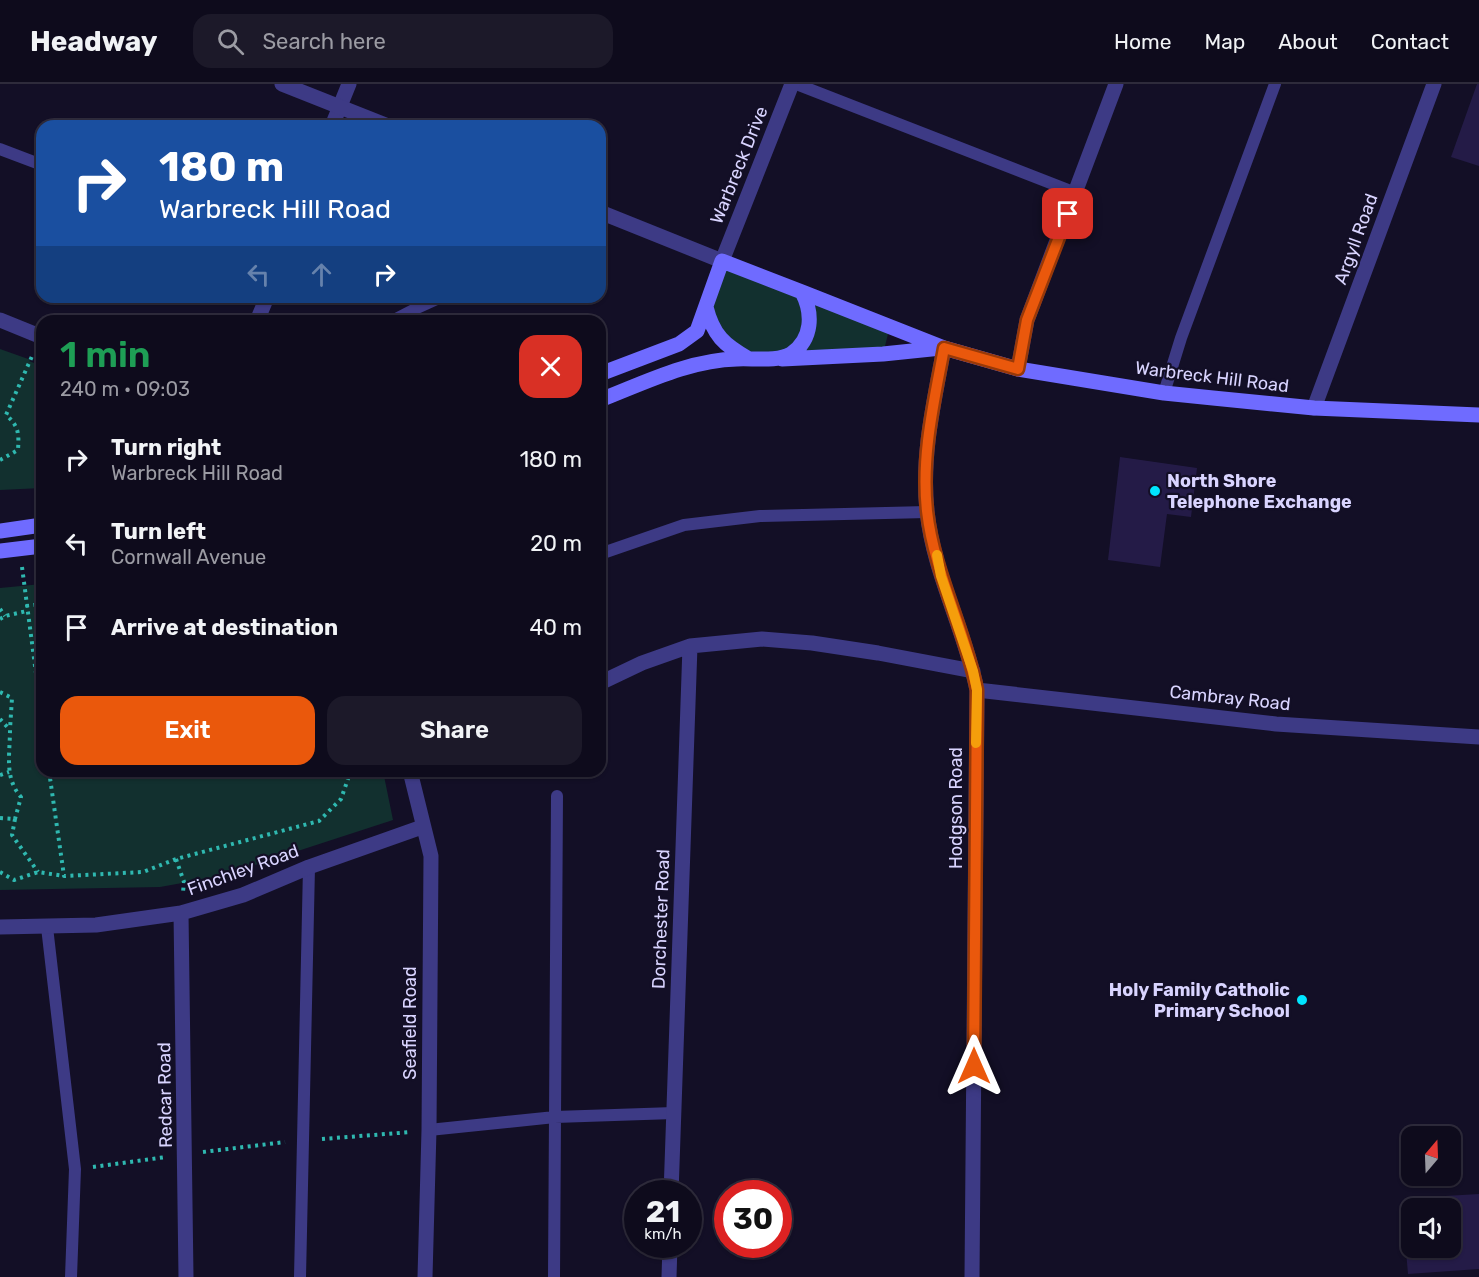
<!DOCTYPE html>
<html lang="en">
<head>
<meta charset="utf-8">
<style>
	:root { --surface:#0e0b1c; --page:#1c1929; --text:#f1f3f6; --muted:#9b9ba3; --line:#2e2b3b; --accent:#ea580c }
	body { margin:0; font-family:Rubik,sans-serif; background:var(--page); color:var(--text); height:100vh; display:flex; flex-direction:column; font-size:22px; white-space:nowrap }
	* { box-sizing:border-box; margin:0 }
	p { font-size:20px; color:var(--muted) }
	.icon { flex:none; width:33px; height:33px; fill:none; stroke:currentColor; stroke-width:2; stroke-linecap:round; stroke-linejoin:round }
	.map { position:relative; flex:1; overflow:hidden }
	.sheet { position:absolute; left:36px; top:231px; width:570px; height:462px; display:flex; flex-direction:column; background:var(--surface); border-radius:18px; box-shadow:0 2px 4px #0004,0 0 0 2px var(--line) }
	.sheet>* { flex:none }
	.top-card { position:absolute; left:36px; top:36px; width:570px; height:183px; border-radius:18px; box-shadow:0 2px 4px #0004,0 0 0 2px var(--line); background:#1a4fa0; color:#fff; overflow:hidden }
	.needle { width:39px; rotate:19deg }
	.tools { position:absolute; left:1401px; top:1042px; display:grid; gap:12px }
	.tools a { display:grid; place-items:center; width:60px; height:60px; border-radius:12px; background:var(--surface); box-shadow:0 2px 4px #0004,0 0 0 2px var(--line); font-size:30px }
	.speed { position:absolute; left:624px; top:1096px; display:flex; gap:12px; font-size:30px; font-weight:700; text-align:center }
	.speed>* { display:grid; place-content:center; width:78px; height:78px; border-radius:50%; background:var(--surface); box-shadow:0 2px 4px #0004,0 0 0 2px var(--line); line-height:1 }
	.speed small { font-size:15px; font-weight:400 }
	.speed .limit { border:9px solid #d22; background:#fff; color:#111 }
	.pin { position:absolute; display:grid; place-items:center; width:51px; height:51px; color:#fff; margin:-26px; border-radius:12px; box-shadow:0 3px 9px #0006 }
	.me { position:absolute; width:66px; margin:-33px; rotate:0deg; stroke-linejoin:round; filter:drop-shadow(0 0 4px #0008) }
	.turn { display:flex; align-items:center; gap:21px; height:126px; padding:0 24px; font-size:27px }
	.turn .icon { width:78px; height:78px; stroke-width:2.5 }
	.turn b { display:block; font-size:42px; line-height:51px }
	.lanes { display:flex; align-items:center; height:57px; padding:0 24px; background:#0003; justify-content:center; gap:30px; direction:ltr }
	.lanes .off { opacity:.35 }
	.round { display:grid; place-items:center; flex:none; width:63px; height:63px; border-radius:18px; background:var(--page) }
	.headline { display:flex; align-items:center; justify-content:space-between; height:102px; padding:0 24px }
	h1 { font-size:36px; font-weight:600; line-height:45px; color:#1e9e55 }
	.primary-button { display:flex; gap:12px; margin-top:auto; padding:12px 24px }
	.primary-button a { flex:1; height:69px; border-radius:18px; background:var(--accent); color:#fff; font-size:24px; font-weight:600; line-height:69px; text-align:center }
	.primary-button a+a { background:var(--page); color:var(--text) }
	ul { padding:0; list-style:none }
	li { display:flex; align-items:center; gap:18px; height:84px; padding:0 24px }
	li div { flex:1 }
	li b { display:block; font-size:22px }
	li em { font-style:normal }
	header { display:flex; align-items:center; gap:36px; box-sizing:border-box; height:84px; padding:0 30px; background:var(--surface); border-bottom:2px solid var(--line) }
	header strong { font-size:28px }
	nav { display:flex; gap:33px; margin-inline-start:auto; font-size:21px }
	.search { width:420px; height:54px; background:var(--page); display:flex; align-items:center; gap:15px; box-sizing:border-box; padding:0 21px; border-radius:18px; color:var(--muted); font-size:22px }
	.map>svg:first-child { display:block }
</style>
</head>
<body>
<header>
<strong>Headway</strong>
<div class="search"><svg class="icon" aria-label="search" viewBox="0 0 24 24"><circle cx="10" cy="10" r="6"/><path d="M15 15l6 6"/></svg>Search here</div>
<nav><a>Home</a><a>Map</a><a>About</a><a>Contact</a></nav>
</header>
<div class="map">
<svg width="1479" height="1193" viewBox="0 0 1479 1193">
	<rect width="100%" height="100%" fill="#130f26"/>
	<path fill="#12302f" d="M 722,177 L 890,242 L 883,270 L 741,271 L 706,223 Z
		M 0,265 L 31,276 L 29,277 L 42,282 L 42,404 L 0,406 Z
		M 42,500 L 42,687 L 383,687 L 393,736 L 221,792 L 160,803 L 0,806 L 0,504 Z"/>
	<path fill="#241b47" d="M 1477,0 L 1479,0 L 1479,82 L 1451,73 Z
		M 1120,373 L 1197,384 L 1191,433 L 1167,430 L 1160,483 L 1108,476 Z
		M 1479,1110 L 1479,1185 L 1408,1190 L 1405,1155 L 1412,1155 L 1412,1164 L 1450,1164 L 1450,1125 L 1446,1125 L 1445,1112 Z"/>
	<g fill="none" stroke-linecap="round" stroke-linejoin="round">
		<path stroke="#2fb8b0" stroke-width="4" stroke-dasharray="3 4.5" stroke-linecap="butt" d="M 0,376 L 18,366 C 19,350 19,342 6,331 L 33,270
			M 22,483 L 42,635
			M 26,522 L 42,520
			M 0,525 L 5,532
			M 0,535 L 5,532 L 27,527
			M 0,608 L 12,614 L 10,645
			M 0,635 L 10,646 C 10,670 4,694 21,713 L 15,735
			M 49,687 L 64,792 L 143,788 L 176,775 L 319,737 L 341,715 L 349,692 L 348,687
			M 0,691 L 9,688
			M 0,734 L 15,735 L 12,751 L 38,788
			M 176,775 L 184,798 L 183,808
			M 0,788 L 14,796 L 38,788 L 64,792
			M 322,1055 L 411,1048
			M 203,1068 L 285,1058
			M 93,1083 L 166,1073"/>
		<path stroke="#3d3a85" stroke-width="12" d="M 796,0 L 1076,109
			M 0,65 L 42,81
			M 419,223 L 441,213
			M 392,237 L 419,223 L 422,213
			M 1164,309 L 1181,254 L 1275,0
			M 600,470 L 684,441 L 760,432 L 927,428
			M 47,843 L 75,1085 L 71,1193
			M 429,1046 L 555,1033 L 674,1029
			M 300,1193 L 309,783
			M 554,1193 L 557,712"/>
		<path stroke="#3d3a85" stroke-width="15" d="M 332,42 L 349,0
			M 722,177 L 792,0
			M 0,236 L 42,253
			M 257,237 L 267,213
			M 944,264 C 934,318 921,372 927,427 C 933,488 965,546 977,606 L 972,1193
			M 1018,285 L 1027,236 L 1116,0
			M 1314,324 L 1434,0
			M 600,599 L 642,579 L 690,562 L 762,555 L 812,559 L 878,569 L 973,587
			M 977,606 L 1276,640 L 1479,653
			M 410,687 L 431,772 L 429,1046 L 425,1193
			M 181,829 L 186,1193
			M 0,843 L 96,841 L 181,829 L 243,811 L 309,783 L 422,743
			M 671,1110 L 690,562
			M 669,1193 L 670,1161"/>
		<path stroke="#3d3a85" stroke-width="15" d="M 282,0 L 388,42
			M 600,128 L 722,177"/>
		<path stroke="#6f6bff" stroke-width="15" d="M 802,208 L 944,264 L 1018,285 L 1164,309 L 1213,314 L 1314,324 L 1479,331
			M 706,223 C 713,251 724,261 749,275
			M 782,275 L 883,270 L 941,264
			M 600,290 L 679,260 L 697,247 L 722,177 L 802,208 C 813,229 813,255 791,270 C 778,278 752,274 737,275 C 689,276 644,299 600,316
			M 0,447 L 42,441
			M 0,467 L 42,462"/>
	</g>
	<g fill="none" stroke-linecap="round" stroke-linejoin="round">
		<defs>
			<path id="route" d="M 974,982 L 977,606 C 965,545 934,489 927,427 C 921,372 934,318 944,264 L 1018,285 L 1027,236 L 1068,130"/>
		</defs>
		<use href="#route" stroke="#983908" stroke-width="15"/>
		<use href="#route" stroke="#ea580c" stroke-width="10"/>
		<path stroke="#f59e0b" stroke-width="10" d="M 937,471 L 941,492 L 973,587 L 977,606 L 976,659"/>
	</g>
	<g fill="#00e5ff" stroke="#130f26" stroke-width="2">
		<circle cx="1155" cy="407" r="6"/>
		<circle cx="1302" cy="916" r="6"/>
	</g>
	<g text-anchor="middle" stroke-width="4.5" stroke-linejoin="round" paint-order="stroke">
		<g font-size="18" fill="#d9d4ff" stroke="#130f26">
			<text transform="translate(739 81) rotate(-68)" y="6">Warbreck Drive</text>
			<text transform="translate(1356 155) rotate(-70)" y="6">Argyll Road</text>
			<text transform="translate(1212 293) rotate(7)" y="6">Warbreck Hill Road</text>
			<text transform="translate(1230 614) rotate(6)" y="6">Cambray Road</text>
			<text transform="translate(956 724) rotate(-90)" y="6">Hodgson Road</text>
			<text transform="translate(243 786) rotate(-20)" y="6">Finchley Road</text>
			<text transform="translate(661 835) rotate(-88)" y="6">Dorchester Road</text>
			<text transform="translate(410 939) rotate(-90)" y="6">Seafield Road</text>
			<text transform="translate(165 1011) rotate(-91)" y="6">Redcar Road</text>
		</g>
		<g font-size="18" font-weight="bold" fill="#d9d4ff" stroke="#130f26" text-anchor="start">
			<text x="1167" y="403">North Shore<tspan x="1167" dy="21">Telephone Exchange</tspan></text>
			<text x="1290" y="912" text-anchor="end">Holy Family Catholic<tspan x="1290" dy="21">Primary School</tspan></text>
		</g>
	</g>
</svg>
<div class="tools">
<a><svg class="needle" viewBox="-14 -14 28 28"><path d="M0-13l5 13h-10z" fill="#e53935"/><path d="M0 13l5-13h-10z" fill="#9b9ba3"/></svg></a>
<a><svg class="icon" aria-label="sound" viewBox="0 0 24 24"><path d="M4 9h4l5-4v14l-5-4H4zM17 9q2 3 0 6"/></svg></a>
</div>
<div class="speed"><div>21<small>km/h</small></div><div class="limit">30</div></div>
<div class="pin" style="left:1068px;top:130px;background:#d93025"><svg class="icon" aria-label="arrive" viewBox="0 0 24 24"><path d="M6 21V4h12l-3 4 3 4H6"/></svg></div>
<svg class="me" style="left:974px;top:982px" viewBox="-20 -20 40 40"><path d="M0-17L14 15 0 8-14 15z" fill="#ea580c" stroke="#fff" stroke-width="4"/></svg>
<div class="top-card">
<div class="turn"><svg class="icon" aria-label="right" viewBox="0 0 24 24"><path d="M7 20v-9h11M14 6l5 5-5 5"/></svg><div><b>180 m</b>Warbreck Hill Road</div></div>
<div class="lanes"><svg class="icon off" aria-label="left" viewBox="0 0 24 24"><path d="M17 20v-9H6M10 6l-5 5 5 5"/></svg><svg class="icon off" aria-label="ahead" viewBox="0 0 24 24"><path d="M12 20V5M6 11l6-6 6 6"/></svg><svg class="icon" aria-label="right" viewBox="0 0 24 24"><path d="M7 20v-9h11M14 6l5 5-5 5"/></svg></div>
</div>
<section class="sheet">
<div class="headline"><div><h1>1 min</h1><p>240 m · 09:03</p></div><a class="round" style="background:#d93025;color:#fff"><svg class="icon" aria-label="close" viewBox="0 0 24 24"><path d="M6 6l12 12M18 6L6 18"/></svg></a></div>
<ul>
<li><svg class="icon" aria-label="right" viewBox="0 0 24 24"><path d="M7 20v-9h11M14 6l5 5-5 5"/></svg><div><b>Turn right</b><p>Warbreck Hill Road</p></div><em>180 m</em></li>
<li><svg class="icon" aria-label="left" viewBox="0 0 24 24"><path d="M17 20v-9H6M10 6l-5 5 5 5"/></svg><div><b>Turn left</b><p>Cornwall Avenue</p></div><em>20 m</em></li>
<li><svg class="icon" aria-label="arrive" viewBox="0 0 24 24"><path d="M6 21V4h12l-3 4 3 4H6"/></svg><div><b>Arrive at destination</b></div><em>40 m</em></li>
</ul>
<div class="primary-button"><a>Exit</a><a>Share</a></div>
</section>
</div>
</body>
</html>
